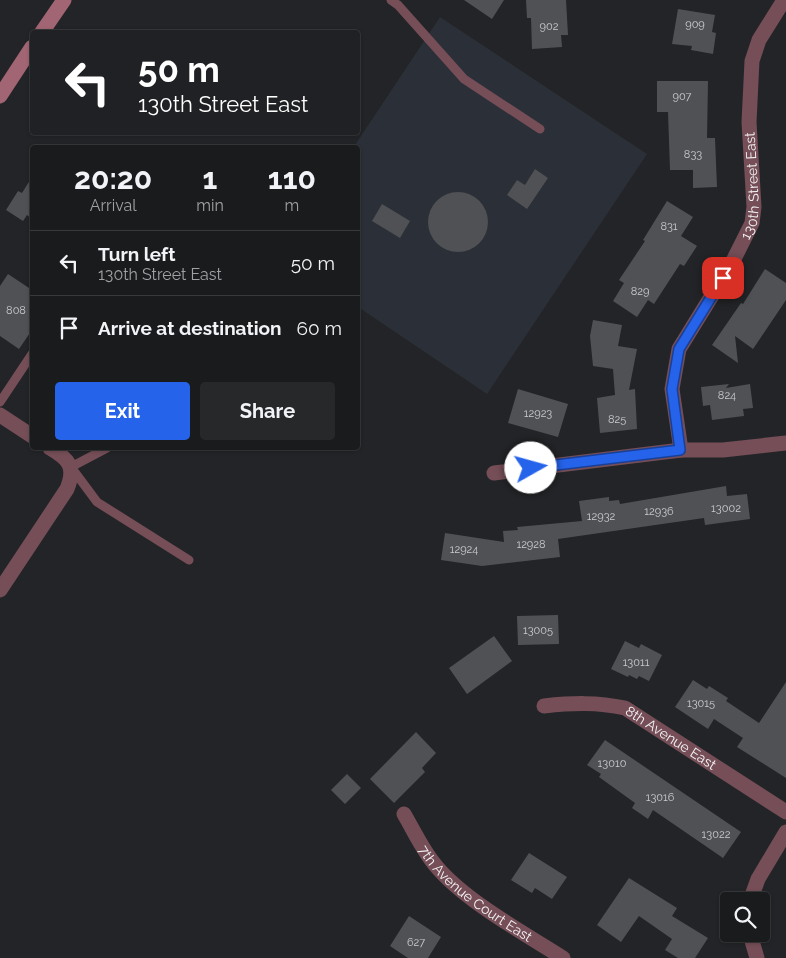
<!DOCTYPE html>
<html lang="en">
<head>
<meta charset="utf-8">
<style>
	:root { --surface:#1a1b1d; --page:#27282a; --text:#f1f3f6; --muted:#9fa1a4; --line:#38393b; --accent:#2563eb }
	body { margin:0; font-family:Raleway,sans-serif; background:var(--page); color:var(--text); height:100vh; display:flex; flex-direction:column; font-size:19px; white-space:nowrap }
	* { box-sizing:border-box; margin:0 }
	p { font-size:16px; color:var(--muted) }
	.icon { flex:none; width:28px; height:28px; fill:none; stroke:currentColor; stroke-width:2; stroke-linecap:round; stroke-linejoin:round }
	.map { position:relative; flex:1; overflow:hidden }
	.details { position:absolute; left:30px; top:145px; width:330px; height:305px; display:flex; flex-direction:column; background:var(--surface); border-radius:5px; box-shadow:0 1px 4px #0004,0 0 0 1px var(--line) }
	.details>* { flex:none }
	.banner { position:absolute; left:30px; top:30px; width:330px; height:105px; border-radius:5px; box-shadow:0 1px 4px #0004,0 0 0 1px var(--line); background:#202124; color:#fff; overflow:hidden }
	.fabs { position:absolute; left:720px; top:892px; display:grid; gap:10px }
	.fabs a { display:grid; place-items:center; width:50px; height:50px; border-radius:5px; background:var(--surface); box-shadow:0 1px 4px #0004,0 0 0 1px var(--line); font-size:25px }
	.pin { position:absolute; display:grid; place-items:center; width:42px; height:42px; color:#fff; margin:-21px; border-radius:10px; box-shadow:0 2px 8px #0006 }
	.me { position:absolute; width:55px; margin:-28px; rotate:83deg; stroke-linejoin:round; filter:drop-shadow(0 0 4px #0008) }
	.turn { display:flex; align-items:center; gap:18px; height:105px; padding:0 25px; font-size:22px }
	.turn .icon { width:65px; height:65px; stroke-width:2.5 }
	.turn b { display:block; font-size:35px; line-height:42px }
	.eta { display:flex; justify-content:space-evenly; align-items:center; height:85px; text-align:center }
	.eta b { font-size:30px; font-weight:700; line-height:35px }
	.button { display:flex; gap:10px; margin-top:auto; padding:10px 25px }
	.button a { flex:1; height:58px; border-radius:5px; background:var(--accent); color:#fff; font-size:20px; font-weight:700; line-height:58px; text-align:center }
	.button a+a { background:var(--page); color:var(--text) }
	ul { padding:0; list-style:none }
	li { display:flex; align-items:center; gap:15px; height:65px; padding:0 25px; border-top:1px solid var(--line) }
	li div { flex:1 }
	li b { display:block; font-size:19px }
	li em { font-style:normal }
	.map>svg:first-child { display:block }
</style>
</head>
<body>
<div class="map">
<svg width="786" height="958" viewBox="0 0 786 958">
	<rect width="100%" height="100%" fill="#232427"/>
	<path fill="#2b2f37" d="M 440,17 L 647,154 L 487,394 L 358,307 L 358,148 L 353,148 Z"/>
	<path fill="#505155" d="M 464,0 L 504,0 L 492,19 Z
		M 526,0 L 566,0 L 568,35 L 561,35 L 562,47 L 532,49 L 531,18 L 527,18 Z
		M 678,9 L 715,15 L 712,32 L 716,33 L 713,54 L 691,50 L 692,46 L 672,44 Z
		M 657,81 L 708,81 L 707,138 L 715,138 L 717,187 L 693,188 L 693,170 L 670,170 L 668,112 L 657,112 Z
		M 535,169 L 548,178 L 527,209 L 507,195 L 517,180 L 525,185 Z
		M 32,177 L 32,219 L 27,215 L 23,221 L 6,210 L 18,191 L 22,193 Z
		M428 222a30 30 0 1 1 60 0a30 30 0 1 1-60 0Z
		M 667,201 L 693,217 L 681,236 L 697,246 L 684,266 L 680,264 L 654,304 L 648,300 L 637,317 L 613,301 L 624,283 L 619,280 L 645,241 L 643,240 Z
		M 382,204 L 410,221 L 400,238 L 372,221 Z
		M 765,269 L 786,283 L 786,300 L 753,349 L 735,336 L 738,363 L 712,345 L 741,303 L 743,304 Z
		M 8,274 L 32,290 L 32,330 L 19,349 L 0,336 L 0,286 Z
		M 593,320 L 622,325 L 618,346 L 637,349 L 629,390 L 635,389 L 637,429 L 600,433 L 597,398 L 615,395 L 613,369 L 593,366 L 590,336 Z
		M 729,384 L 726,388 L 750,384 L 753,408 L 743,409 L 744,416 L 712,420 L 710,405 L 703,406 L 701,387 Z
		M 518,389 L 568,404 L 558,437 L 508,423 Z
		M 726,486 L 727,496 L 747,494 L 750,519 L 705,525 L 704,518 L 558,539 L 560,557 L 482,566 L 441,560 L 445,533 L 504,542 L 503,531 L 518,530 L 517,527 L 582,521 L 579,501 L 609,497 L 609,501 L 619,500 L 620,504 Z
		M 558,615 L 559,644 L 518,645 L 517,616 Z
		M 494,636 L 512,661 L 467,694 L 449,668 Z
		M 625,641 L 639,648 L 641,644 L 662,655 L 649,681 L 639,676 L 637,679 L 629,675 L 628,677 L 611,669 Z
		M 693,680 L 707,689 L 709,686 L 728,698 L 726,701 L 759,723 L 786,682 L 786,778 L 737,747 L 743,738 L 714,719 L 708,729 L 675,707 Z
		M 416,732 L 436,753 L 422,768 L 425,772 L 394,803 L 370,779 Z
		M 605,740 L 741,832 L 723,858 L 653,810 L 648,819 L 632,808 L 635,803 L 599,777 L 601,774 L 587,765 Z
		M 347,774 L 361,788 L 345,804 L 331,790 Z
		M 529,853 L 567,877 L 552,899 L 535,888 L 532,893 L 511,880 Z
		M 629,878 L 677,908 L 672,916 L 708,938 L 695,958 L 678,958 L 665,950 L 672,939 L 639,916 L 621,942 L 597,925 Z
		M 409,916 L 441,937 L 428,958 L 408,958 L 390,946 Z"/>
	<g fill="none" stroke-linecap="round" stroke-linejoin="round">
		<path stroke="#754e57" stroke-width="9" d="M 391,0 L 398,5 L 464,79 L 540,129
			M 0,402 L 32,354
			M 107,448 L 71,467 L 97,502 L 189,560"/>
		<g stroke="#754e57" stroke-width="15">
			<path d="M 0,415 L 32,436"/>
			<path id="s1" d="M 681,450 L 672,389 L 679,349 L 732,263 L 752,223 L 754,207 L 749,122 L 752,61 L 759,40 L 784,0"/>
			<path d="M 494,473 L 681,450 L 723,450 L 786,443"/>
			<path d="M 0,590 L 67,489 C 76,467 69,459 50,448"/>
			<path id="s2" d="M 544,706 C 572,703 597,702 625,708 L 786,812"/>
			<path id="s3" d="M 404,814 C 414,831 423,851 436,866 C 465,901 524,933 563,958"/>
			<path d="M 750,901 L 758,879 L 786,832"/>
			<path d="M 750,934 L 757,958"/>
		</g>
		<path stroke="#a26573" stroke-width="15" d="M 42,32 L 64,0
			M 0,96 L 32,47"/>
	</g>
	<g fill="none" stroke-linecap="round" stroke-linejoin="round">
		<defs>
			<path id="route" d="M 531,468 L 680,450 L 672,389 L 679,349 L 723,278"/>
		</defs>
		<use href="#route" stroke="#184099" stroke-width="12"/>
		<use href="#route" stroke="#2563eb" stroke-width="9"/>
	</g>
	<g text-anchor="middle" stroke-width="5" stroke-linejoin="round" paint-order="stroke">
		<g font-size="11" fill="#cacbce">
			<text x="695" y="28">909</text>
			<text x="549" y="30">902</text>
			<text x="682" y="100">907</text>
			<text x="693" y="158">833</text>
			<text x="669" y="230">831</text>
			<text x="640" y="295">829</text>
			<text x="16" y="314">808</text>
			<text x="727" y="399">824</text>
			<text x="538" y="417">12923</text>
			<text x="617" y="423">825</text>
			<text x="726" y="512">13002</text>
			<text x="659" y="515">12936</text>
			<text x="601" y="520">12932</text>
			<text x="531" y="548">12928</text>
			<text x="464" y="553">12924</text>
			<text x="538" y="634">13005</text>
			<text x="636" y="666">13011</text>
			<text x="701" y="707">13015</text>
			<text x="612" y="767">13010</text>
			<text x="660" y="801">13016</text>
			<text x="716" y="838">13022</text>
			<text x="416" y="946">627</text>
		</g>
		<g font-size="14" fill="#f3f4f6" stroke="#232427">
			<text dy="5" stroke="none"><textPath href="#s1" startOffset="285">130th Street East</textPath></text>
			<text dy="5" stroke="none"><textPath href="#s2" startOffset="136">8th Avenue East</textPath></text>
			<text dy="5" stroke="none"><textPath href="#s3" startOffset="109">7th Avenue Court East</textPath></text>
		</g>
	</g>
</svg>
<div class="fabs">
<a><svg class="icon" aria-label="search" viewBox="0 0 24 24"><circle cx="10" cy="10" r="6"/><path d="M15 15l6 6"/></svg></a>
</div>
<div class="pin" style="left:723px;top:278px;background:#d93025"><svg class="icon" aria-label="arrive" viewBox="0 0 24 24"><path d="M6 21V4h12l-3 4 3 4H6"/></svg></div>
<svg class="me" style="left:531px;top:468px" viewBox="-20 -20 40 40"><circle r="19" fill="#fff"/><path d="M0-13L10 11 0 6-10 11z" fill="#2563eb"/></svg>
<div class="banner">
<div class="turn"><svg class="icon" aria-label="left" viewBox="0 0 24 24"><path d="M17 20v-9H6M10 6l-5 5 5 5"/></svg><div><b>50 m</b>130th Street East</div></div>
</div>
<section class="details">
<div class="eta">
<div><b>20:20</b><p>Arrival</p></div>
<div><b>1</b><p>min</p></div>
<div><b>110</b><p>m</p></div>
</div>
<ul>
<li><svg class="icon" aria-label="left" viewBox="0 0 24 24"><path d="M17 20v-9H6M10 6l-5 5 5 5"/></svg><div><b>Turn left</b><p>130th Street East</p></div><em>50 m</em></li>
<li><svg class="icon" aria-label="arrive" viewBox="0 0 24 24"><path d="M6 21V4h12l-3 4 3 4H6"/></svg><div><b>Arrive at destination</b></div><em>60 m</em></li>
</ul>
<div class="button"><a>Exit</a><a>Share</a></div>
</section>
</div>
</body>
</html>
